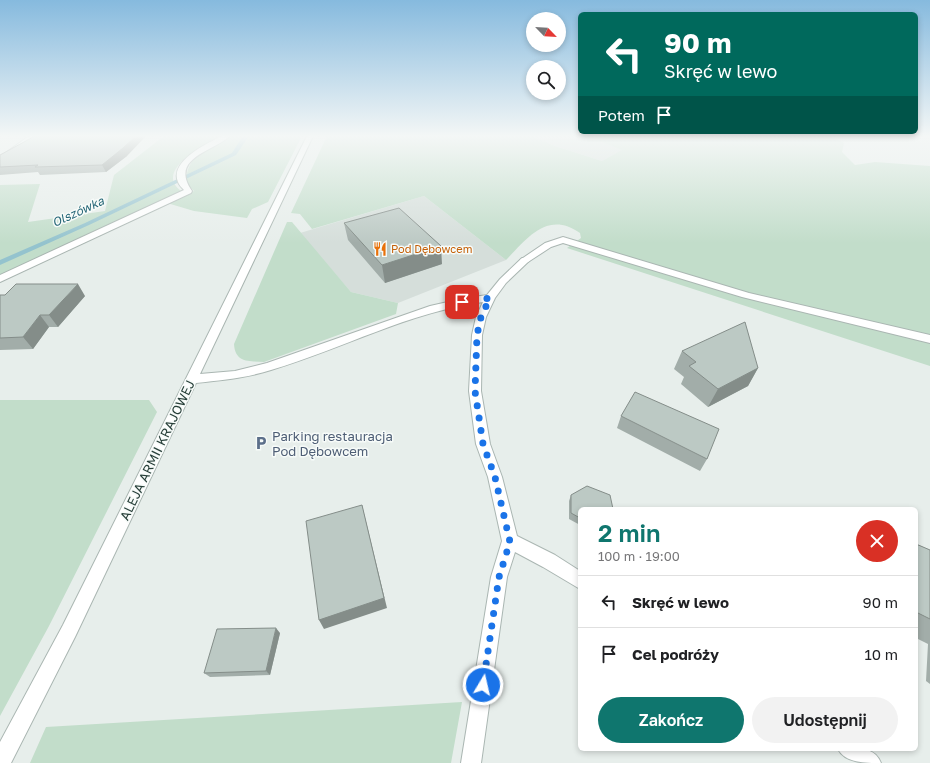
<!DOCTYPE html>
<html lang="pl">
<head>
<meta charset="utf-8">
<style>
	:root { --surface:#fff; --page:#f2f2f2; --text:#202124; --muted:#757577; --line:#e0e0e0; --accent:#0f766e }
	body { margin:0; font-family:"Golos Text",sans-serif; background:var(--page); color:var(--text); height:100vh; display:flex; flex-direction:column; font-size:15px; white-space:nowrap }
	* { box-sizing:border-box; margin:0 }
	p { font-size:13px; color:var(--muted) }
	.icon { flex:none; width:22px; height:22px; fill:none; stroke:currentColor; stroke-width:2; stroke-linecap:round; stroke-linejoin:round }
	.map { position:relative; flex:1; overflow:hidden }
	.drawer { position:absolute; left:578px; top:507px; width:340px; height:244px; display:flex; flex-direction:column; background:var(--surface); border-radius:6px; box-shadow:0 2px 6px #0003 }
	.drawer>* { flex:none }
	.top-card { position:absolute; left:578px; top:12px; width:340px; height:122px; border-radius:6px; box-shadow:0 2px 6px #0003; background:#00695c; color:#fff; overflow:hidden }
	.needle { width:26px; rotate:115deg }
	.fabs { position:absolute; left:526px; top:12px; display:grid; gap:8px }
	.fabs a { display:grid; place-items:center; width:40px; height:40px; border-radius:50%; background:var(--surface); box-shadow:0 2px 6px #0003; font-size:20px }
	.pin { position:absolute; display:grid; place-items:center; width:34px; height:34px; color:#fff; margin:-17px; border-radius:8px; box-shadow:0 2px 6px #0006 }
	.me { position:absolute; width:44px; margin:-22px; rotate:9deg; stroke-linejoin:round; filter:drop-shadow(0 0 3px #0008) }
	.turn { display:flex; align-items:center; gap:14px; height:84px; padding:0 20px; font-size:18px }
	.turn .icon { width:52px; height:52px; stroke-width:2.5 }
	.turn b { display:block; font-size:28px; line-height:34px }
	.then { display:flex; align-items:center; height:38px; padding:0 20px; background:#0003; gap:8px; font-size:15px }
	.round { display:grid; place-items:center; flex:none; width:42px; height:42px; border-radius:21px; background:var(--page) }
	.overview { display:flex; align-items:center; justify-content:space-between; height:68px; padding:0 20px }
	h1 { font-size:24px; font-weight:600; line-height:30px; color:var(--accent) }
	.primary-button { display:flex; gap:8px; margin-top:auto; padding:8px 20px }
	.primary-button a { flex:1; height:46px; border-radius:24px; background:var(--accent); color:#fff; font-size:16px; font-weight:600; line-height:46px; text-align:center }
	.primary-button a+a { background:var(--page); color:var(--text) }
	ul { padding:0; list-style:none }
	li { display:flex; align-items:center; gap:12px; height:52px; padding:0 20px; border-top:1px solid var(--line) }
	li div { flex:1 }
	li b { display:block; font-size:15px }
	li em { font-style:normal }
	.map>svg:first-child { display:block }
</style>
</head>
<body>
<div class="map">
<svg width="930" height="763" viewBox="0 0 930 763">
	<rect width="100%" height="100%" fill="#e7eeeb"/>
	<path fill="#d5deda" d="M 532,136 L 587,136 L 623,150 L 602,161 L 555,146 Z
		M 424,196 L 506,260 L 398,303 L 351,292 L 300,233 Z"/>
	<path fill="#c2ddca" d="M 164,136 L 222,136 C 206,144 153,170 181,191 L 0,275 L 0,185 L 40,184 L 28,222 L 105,211 L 114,175 Z
		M 230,136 L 302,136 L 268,202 L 252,209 L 247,218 L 194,211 L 167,203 L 194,191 L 186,183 C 186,154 209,149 230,136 Z
		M 327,136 L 532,136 L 555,146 L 602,161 L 622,150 L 587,136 L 831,136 L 844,143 L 842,152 L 855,165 L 875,162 L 930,166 L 930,366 L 567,248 L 581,238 L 580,233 C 548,210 527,238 506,260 L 424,196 L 312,229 L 300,214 L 291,213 Z
		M 287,222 L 292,222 L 351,292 L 398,303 L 396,314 L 264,362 C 249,361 235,363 234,344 Z
		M 0,400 L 149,400 L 157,412 L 49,626 L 0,716 Z
		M 462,702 L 451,763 L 30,763 L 46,727 Z"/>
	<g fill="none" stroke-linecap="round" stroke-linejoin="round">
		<path fill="#94c3ce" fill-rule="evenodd" d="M 243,136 L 249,136 L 236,155 L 89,225 L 0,265 L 0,260 L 85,223 L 232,153 Z"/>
		<defs>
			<path id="lane" d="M 29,136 L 36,136 L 0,162 L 0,157 Z
				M 563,237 L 749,293 L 930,335 L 930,343 L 742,297 L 563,243 L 551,247 L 528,262 L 525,263 L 520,260 L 545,243 Z"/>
			<path id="street" d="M 222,136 L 230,136 C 212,152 169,158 192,191 L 191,193 L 0,282 L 0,275 L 184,190 C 182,188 179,185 178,182 C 169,161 208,143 222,136 Z
				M 307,136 L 313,136 L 200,374 L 235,371 L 267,363 L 430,306 L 461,299 L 487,295 L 500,279 L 522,258 L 528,258 L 530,260 L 528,262 L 506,283 L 495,298 L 486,317 L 482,335 L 481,391 L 490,444 L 502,477 L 517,536 L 555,555 L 580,571 L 580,589 L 543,567 L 515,552 L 507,577 L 481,763 L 461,763 L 491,577 L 502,541 L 488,477 L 476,444 L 469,391 L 472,335 L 476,317 L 483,302 C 409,312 342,349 271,370 C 246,378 222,380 196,383 L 75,637 L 11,763 L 0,763 L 0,742 L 63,625 Z
				M 838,749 C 854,749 874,745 881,763 C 865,763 845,763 838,749 Z"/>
		</defs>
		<use href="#lane" stroke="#aab6b2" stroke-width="2"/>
		<use href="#street" stroke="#aab6b2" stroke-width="2"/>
		<use href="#lane" fill="#fff" fill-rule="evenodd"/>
		<use href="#street" fill="#fff" fill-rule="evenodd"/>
	</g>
	<path fill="#a2ada9" d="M 0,155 L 127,156 L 106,172 L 40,175 L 38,172 L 0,175 Z
		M 344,223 L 442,264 L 385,283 L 348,240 Z
		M 0,295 L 5,295 L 85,296 L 58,327 L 49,327 L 33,349 L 0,350 Z
		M 682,351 L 758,368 L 748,386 L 708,407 L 681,384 L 684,377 L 674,369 Z
		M 621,416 L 707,459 L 700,471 L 617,428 Z
		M 571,495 L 580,509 L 580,525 L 569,519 L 569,501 Z
		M 916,544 L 930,550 L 930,684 L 926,681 L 928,644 L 916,638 Z
		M 280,633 L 270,675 L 210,677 L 204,673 Z"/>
	<path fill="#848d89" d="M 136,136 L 146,136 L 127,156 L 106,172 L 102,165 Z
		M 441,246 L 442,264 L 385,283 L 382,265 Z
		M 78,284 L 85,296 L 58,327 L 49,315 Z
		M 40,315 L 49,327 L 33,349 L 23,337 Z
		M 758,368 L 748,386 L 708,407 L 718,389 Z
		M 362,505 L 387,608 L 324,629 L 319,620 Z
		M 276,628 L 280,633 L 270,675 L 266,671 Z"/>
	<path fill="#bcc9c4" stroke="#848d89" d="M 35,136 L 136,136 L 123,148 L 102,165 L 35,167 L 38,165 L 0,167 L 0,155 Z
		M 399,208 L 441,246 L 382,265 L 344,223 Z
		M 16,284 L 78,284 L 49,315 L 40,315 L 23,337 L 0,338 L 0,295 L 5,295 Z
		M 745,322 L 758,368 L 718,389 L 689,366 L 696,362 L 682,351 Z
		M 635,392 L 719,429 L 707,459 L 621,416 Z
		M 587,486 L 610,495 L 613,509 L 580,509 L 580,518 L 571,513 L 571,495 Z
		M 362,505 L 384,598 L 319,620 L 306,521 Z
		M 916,544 L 930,550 L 930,619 L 916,612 Z
		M 276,628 L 266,671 L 204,673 L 217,629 Z"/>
	<linearGradient id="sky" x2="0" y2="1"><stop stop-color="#86bade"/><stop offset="0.56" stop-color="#f4f7f6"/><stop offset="1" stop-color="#f4f7f6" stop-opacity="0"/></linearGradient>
	<rect width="930" height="243" fill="url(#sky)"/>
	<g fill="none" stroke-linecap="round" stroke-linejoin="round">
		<path stroke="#1a73e8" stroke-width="7" stroke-dasharray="0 12.6" d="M 462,302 L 490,298 L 481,317 L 477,335 L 475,391 L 483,444 L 495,477 L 510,542 L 499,577 L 483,685"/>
	</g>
	<defs>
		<symbol id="restaurant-bare" viewBox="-9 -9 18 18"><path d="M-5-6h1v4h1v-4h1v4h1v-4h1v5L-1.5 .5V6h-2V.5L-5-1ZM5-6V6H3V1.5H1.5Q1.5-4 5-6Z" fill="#e8710a" stroke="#f7fbf9" stroke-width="2.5" paint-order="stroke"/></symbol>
		<symbol id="parking-bare" viewBox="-9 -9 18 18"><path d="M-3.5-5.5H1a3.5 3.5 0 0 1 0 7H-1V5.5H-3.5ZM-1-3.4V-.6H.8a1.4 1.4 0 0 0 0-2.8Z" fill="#5c6f8a" stroke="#f7fbf9" stroke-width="2.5" paint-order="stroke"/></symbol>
	</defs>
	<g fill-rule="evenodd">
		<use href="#restaurant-bare" x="370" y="239" width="20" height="20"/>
		<use href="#parking-bare" x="251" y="433" width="20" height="20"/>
	</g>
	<g text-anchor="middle" stroke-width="3" stroke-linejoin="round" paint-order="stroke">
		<g font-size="11" fill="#c56008" stroke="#f7fbf9" text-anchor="start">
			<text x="391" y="253">Pod Dębowcem</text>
		</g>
		<g font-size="12" font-style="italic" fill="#256677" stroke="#f7fbf9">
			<text transform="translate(78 212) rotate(-25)" y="4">Olszówka</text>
		</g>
		<g font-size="13" fill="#4e5e75" stroke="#f7fbf9" text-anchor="start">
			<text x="272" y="441">Parking restauracja<tspan x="272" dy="15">Pod Dębowcem</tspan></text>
		</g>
		<g font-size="13" fill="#273f39" stroke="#f7fbf9">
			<text transform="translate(157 450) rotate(-64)" y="5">ALEJA ARMII KRAJOWEJ</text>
		</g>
	</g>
</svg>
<div class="fabs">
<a><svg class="needle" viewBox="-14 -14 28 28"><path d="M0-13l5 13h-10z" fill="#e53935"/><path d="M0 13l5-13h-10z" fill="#757577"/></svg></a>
<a><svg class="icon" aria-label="search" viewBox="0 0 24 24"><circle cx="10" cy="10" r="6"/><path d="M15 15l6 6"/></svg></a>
</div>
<div class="pin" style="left:462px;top:302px;background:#d93025"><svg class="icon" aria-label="arrive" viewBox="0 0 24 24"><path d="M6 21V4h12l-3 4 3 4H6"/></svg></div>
<svg class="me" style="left:483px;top:685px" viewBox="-20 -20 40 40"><circle r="17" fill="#1a73e8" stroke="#fff" stroke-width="3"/><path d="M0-11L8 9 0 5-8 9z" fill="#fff"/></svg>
<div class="top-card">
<div class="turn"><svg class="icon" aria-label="left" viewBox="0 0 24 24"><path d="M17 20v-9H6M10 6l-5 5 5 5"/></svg><div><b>90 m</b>Skręć w lewo</div></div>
<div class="then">Potem<svg class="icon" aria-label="arrive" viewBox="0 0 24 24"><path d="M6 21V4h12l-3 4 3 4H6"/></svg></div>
</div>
<section class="drawer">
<div class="overview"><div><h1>2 min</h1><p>100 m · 19:00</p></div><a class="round" style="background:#d93025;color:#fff"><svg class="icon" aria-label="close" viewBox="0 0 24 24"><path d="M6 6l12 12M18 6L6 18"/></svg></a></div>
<ul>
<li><svg class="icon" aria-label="left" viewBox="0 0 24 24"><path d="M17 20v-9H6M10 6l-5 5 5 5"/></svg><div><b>Skręć w lewo</b></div><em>90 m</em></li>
<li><svg class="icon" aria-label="arrive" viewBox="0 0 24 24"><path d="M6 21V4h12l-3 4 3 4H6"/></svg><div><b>Cel podróży</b></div><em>10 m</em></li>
</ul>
<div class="primary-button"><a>Zakończ</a><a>Udostępnij</a></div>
</section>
</div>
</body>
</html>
